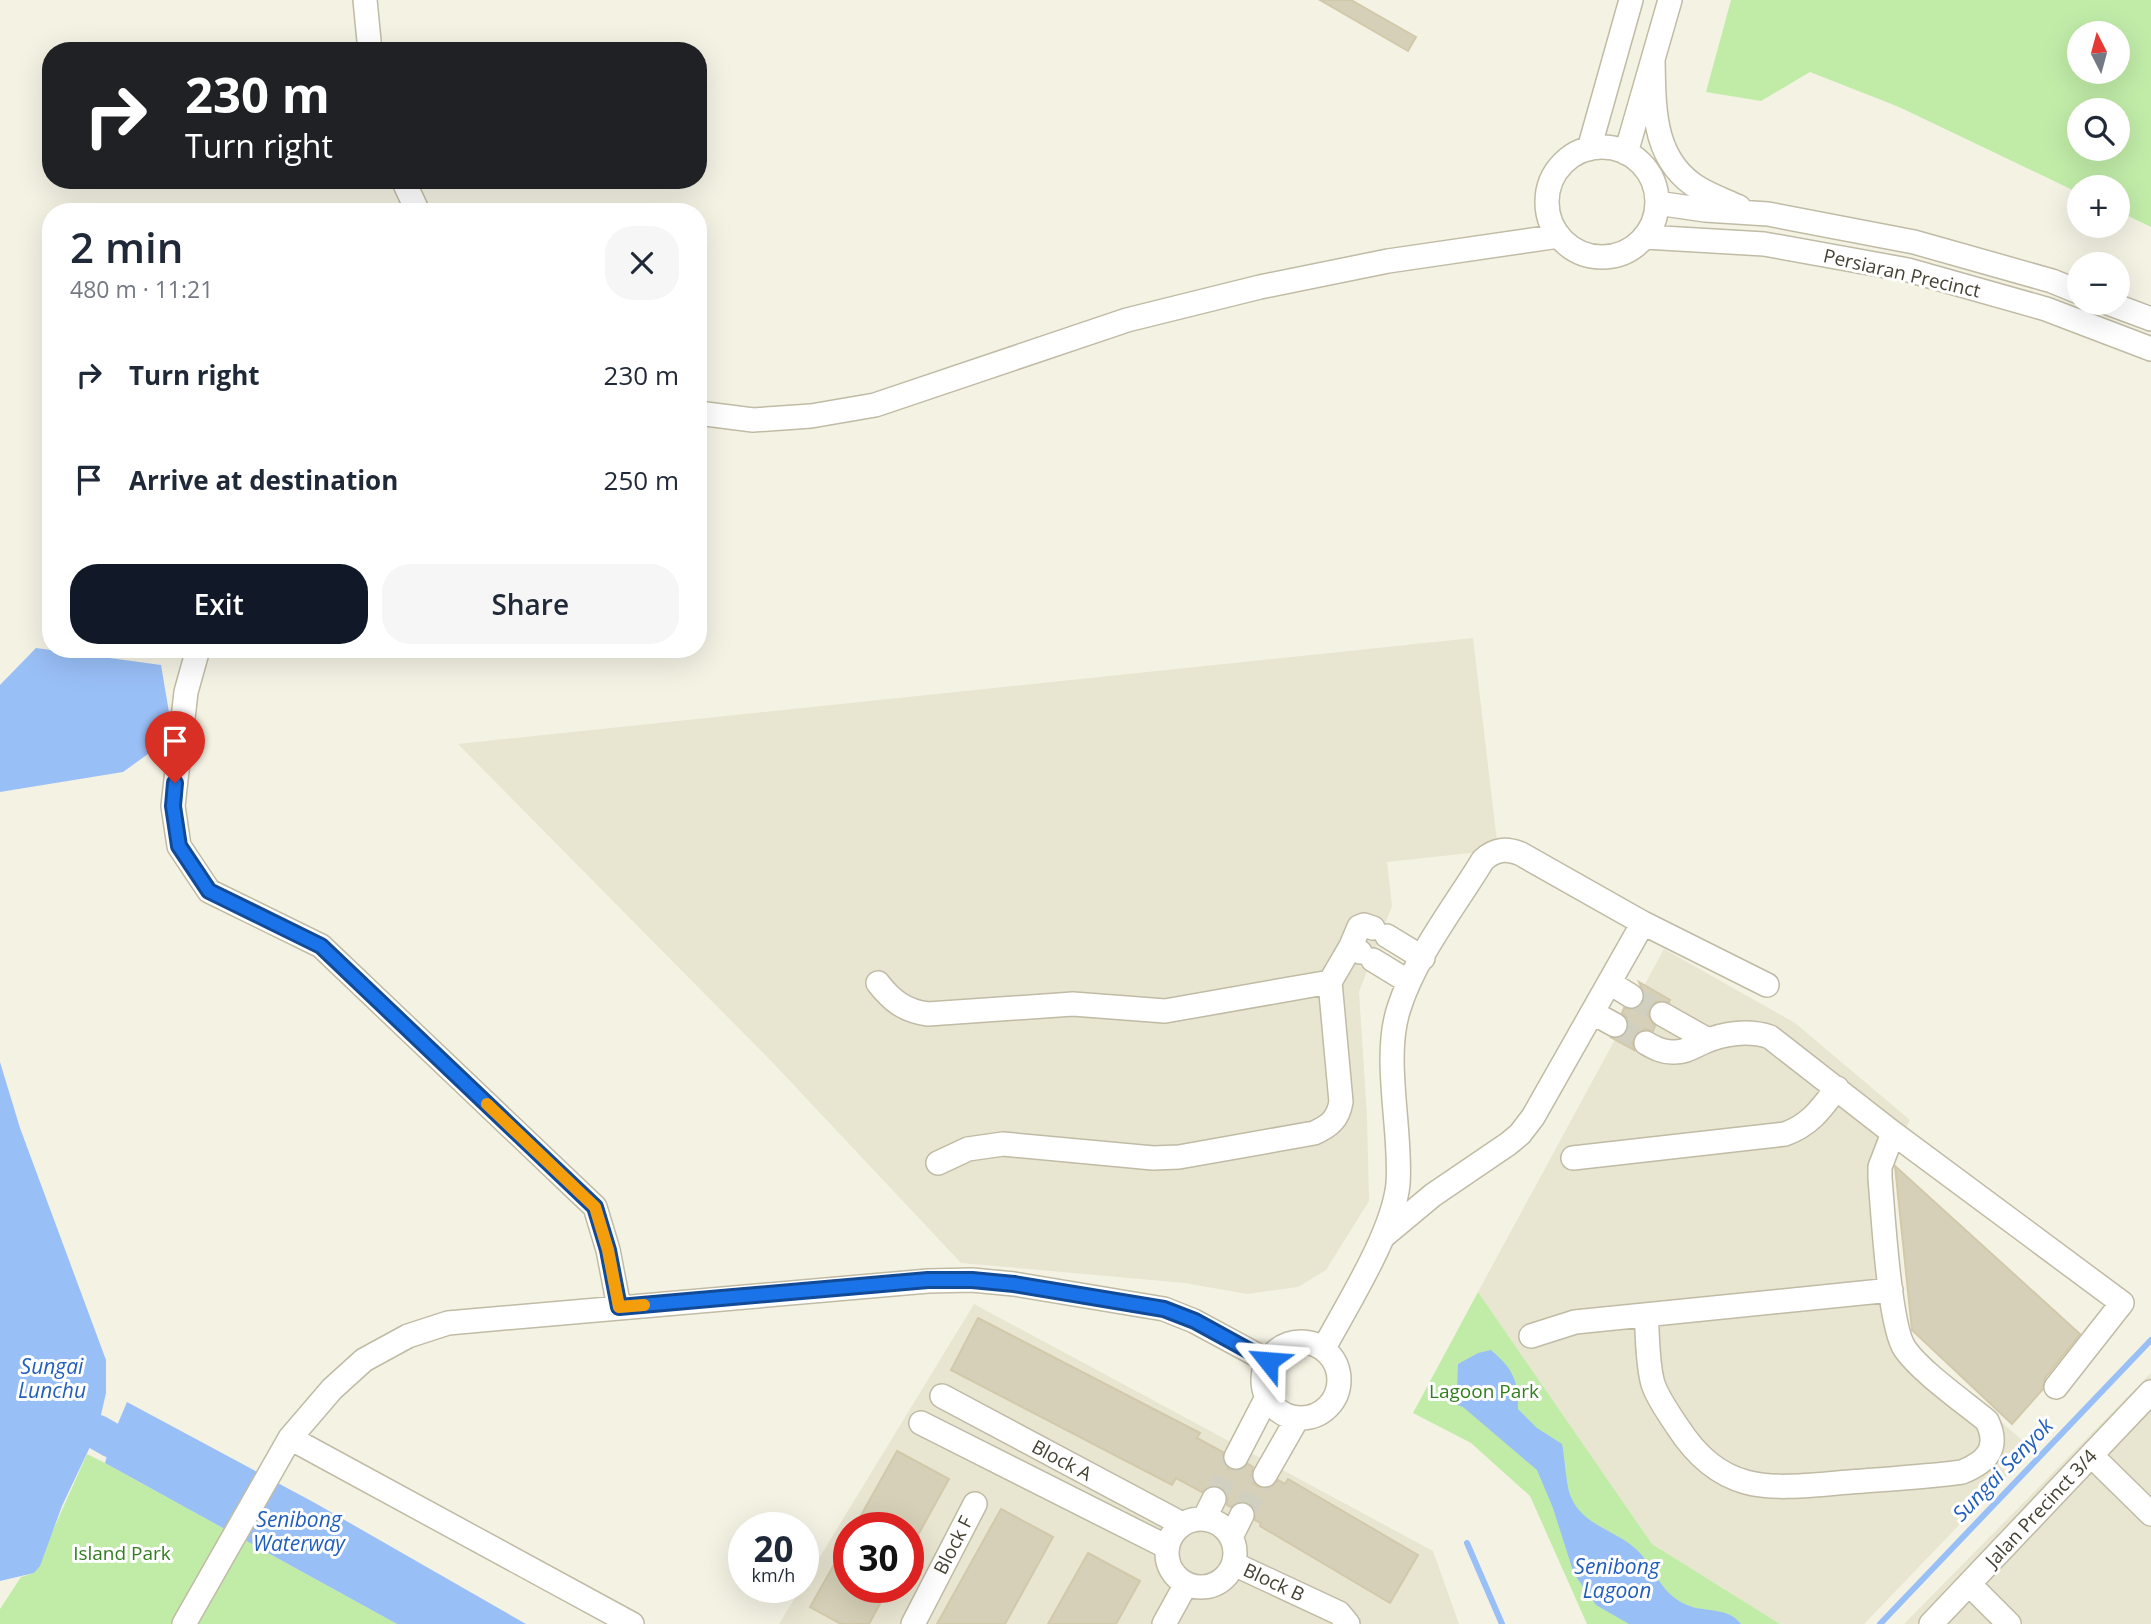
<!DOCTYPE html>
<html lang="en">
<head>
<meta charset="utf-8">
<style>
	:root { --surface:#fff; --page:#f6f6f7; --text:#1f2937; --muted:#747a83; --accent:#111827 }
	body { margin:0; font-family:"Open Sans",sans-serif; background:var(--page); color:var(--text); height:100vh; display:flex; flex-direction:column; font-size:26px; white-space:nowrap }
	* { box-sizing:border-box; margin:0 }
	p { font-size:23px; color:var(--muted) }
	.icon { flex:none; width:38px; height:38px; fill:none; stroke:currentColor; stroke-width:2; stroke-linecap:round; stroke-linejoin:round }
	.map { position:relative; flex:1; overflow:hidden }
	.sheet { position:absolute; left:42px; top:203px; width:665px; height:455px; display:flex; flex-direction:column; background:var(--surface); border-radius:28px; box-shadow:0 7px 28px #0002 }
	.sheet>* { flex:none }
	.hud { position:absolute; left:42px; top:42px; width:665px; height:147px; border-radius:28px; box-shadow:0 7px 28px #0002; background:#202124; color:#fff; overflow:hidden }
	.needle { width:46px; rotate:354deg }
	.fabs { position:absolute; left:2067px; top:21px; display:grid; gap:14px }
	.fabs a { display:grid; place-items:center; width:63px; height:63px; border-radius:50%; background:var(--surface); box-shadow:0 7px 28px #0002; font-size:35px }
	.speed { position:absolute; left:728px; top:1512px; display:flex; gap:14px; font-size:35px; font-weight:700; text-align:center }
	.speed>* { display:grid; place-content:center; width:91px; height:91px; border-radius:50%; background:var(--surface); box-shadow:0 7px 28px #0002; line-height:1 }
	.speed small { font-size:18px; font-weight:400 }
	.speed .limit { border:10px solid #d22; background:#fff; color:#111 }
	.pin { position:absolute; display:grid; place-items:center; width:60px; height:60px; color:#fff; margin:-72px -30px; border-radius:50% 50% 50% 0; rotate:-45deg; box-shadow:0 0 7px #0007 }
	.pin .icon { rotate:45deg }
	.me { position:absolute; width:77px; margin:-38px; rotate:298deg; stroke-linejoin:round; filter:drop-shadow(0 0 5px #0008) }
	.turn { display:flex; align-items:center; gap:24px; height:147px; padding:0 28px; font-size:32px }
	.turn .icon { width:91px; height:91px; stroke-width:2.5 }
	.turn b { display:block; font-size:49px; line-height:60px }
	.round { display:grid; place-items:center; flex:none; width:74px; height:74px; border-radius:28px; background:var(--page) }
	.headline { display:flex; align-items:center; justify-content:space-between; height:119px; padding:0 28px }
	h1 { font-size:42px; font-weight:600; line-height:52px }
	.button { display:flex; gap:14px; margin-top:auto; padding:14px 28px }
	.button a { flex:1; height:80px; border-radius:28px; background:var(--accent); color:#fff; font-size:28px; font-weight:600; line-height:80px; text-align:center }
	.button a+a { background:var(--page); color:var(--text) }
	ul { padding:0; list-style:none }
	li { display:flex; align-items:center; gap:21px; height:105px; padding:0 28px }
	li div { flex:1 }
	li b { display:block; font-size:26px }
	li em { font-style:normal }
	.map>svg:first-child { display:block }
</style>
</head>
<body>
<div class="map">
<svg width="2151" height="1624" viewBox="0 0 2151 1624">
	<rect width="100%" height="100%" fill="#f4f2e3"/>
	<path fill="#e8e5d1" fill-rule="evenodd" d="M 1473,638 L 1498,850 L 1387,862 L 1392,906 L 1359,992 L 1367,1116 L 1369,1201 L 1326,1270 L 1298,1287 L 1247,1294 L 1185,1283 L 961,1263 L 774,1064 L 458,744 Z
		M 1664,949 L 1795,1023 L 1910,1120 L 1888,1165 L 1903,1321 L 1918,1348 L 2032,1449 L 1864,1624 L 1780,1624 L 1652,1544 L 1478,1292 Z
		M 974,1304 L 1433,1551 L 1459,1624 L 779,1624 ZM 849,1528 L 908,1528 L 908,1587 L 849,1587 Z
		M 2151,1373 L 2151,1624 L 1904,1624 Z"/>
	<path fill="#c1eca8" fill-rule="evenodd" d="M 1731,0 L 2151,0 L 2151,227 L 2118,211 L 2118,187 L 2079,187 L 2079,193 L 1899,107 L 1810,72 L 1761,101 L 1706,92 ZM 2079,33 L 2118,33 L 2118,72 L 2079,72 ZM 2079,110 L 2118,110 L 2118,149 L 2079,149 Z
		M 1478,1292 L 1652,1544 L 1780,1624 L 1587,1624 L 1530,1496 L 1471,1443 L 1413,1413 Z
		M 87,1454 L 105,1463 L 397,1624 L 0,1624 L 0,1609 L 21,1577 L 34,1573 Z"/>
	<path fill="#99bff7" d="M 36,648 L 161,665 L 173,736 L 123,772 L 0,792 L 0,685 Z
		M 0,1062 L 20,1128 L 106,1360 L 106,1393 L 97,1432 L 62,1506 L 40,1566 L 34,1573 L 0,1581 Z
		M 1491,1350 C 1513,1369 1518,1379 1518,1409 L 1537,1428 L 1562,1444 C 1565,1458 1566,1486 1571,1497 C 1583,1526 1616,1530 1637,1550 C 1656,1569 1659,1593 1687,1605 C 1705,1613 1727,1606 1741,1624 L 1629,1624 L 1596,1605 L 1574,1574 L 1553,1508 L 1537,1470 L 1463,1407 L 1451,1403 L 1450,1397 L 1457,1392 L 1458,1364 L 1478,1353 Z
		M 127,1402 L 315,1503 L 526,1624 L 397,1624 L 105,1463 L 111,1440 Z"/>
	<g fill="none" stroke-linecap="round" stroke-linejoin="round">
		<path stroke="#99bff7" stroke-width="6" d="M 1467,1543 L 1502,1624
			M 1880,1624 L 2151,1340"/>
		<path stroke="#99bff7" stroke-width="35" d="M 97,1432 L 111,1440"/>
	</g>
	<path fill="#d6d0b8" stroke="#d2c9aa" stroke-width="2" d="M 1320,0 L 1351,0 L 1416,37 L 1408,51 Z
		M 1639,982 L 1670,1000 L 1669,1002 L 1656,1002 L 1650,1007 L 1648,1015 L 1655,1026 L 1653,1031 L 1645,1029 L 1634,1036 L 1632,1043 L 1634,1050 L 1612,1038 L 1622,1037 L 1628,1031 L 1627,1018 L 1622,1013 L 1624,1008 L 1637,1009 L 1643,1003 L 1645,996 Z
		M 1895,1166 L 2080,1334 L 2045,1378 L 2043,1389 L 2012,1424 L 1912,1330 Z
		M 978,1318 L 1200,1433 L 1197,1438 L 1223,1452 L 1224,1464 L 1229,1469 L 1237,1471 L 1248,1464 L 1253,1467 L 1251,1476 L 1253,1483 L 1259,1487 L 1271,1487 L 1278,1480 L 1285,1484 L 1288,1479 L 1418,1555 L 1390,1603 L 1260,1526 L 1261,1523 L 1255,1520 L 1254,1508 L 1249,1503 L 1240,1501 L 1231,1507 L 1227,1505 L 1228,1497 L 1221,1487 L 1212,1485 L 1202,1492 L 1176,1478 L 1172,1485 L 951,1370 Z
		M 897,1451 L 949,1479 L 908,1553 L 908,1528 L 854,1528 Z
		M 1001,1509 L 1053,1537 L 1005,1624 L 937,1624 Z
		M 849,1538 L 849,1587 L 889,1587 L 869,1624 L 841,1624 L 810,1607 Z
		M 1088,1553 L 1140,1581 L 1116,1624 L 1048,1624 Z"/>
	<g fill="none" stroke-linecap="round" stroke-linejoin="round">
		<path stroke="#d1cfc0" stroke-width="23" stroke-dasharray="23 11" stroke-linecap="butt" d="M 1631,996 L 1662,1014
			M 1615,1025 L 1646,1043
			M 1214,1499 L 1236,1457
			M 1242,1515 L 1265,1475"/>
		<defs>
			<path id="minor" d="M 365,0 L 370,51
				M 1653,59 C 1654,108 1652,161 1700,189 C 1712,196 1726,201 1739,207
				M1547 202a55 55 0 1 1 110 0a55 55 0 1 1-110 0Z
				M 1589,149 L 1631,0
				M 1626,153 L 1670,0
				M 403,180 L 418,212
				M 1657,203 L 1705,210 L 1768,214 L 1914,242 L 2052,281 L 2079,292
				M 1645,237 L 1764,244 L 1908,270 L 2046,309 L 2151,349
				M 2108,303 L 2151,319
				M 698,413 L 753,420 L 811,416 L 875,405 L 1127,320 L 1260,287 L 1388,261 L 1559,236
				M 198,649 L 186,692 L 173,806 L 179,846 L 209,891 L 321,946 L 595,1207 L 608,1250 L 619,1307
				M 1387,936 L 1423,958
				M 1360,952 L 1351,946 L 1359,927 L 1364,925 L 1373,928
				M 1373,960 L 1409,982
				M 878,983 C 892,1001 905,1011 928,1014 L 1073,1004 L 1165,1011 L 1330,982
				M 1610,983 L 1631,996
				M 1593,1013 L 1615,1025
				M 1662,1014 L 1708,1040
				M 1646,1043 C 1655,1048 1662,1052 1672,1052 C 1684,1053 1693,1047 1704,1042 C 1724,1033 1749,1030 1770,1037 L 1893,1133 L 2122,1303 L 2056,1387
				M 1573,1158 L 1785,1134 C 1810,1125 1821,1109 1837,1088
				M 938,1163 L 968,1149 L 1003,1144 L 1153,1158 L 1179,1157 L 1314,1133 C 1330,1126 1338,1119 1341,1102 L 1330,982 L 1351,946
				M 1385,1235 L 1433,1195 L 1508,1144 L 1520,1134 L 1533,1117 L 1643,923
				M 1646,1315 C 1648,1337 1647,1363 1653,1384 C 1658,1399 1668,1412 1677,1426 C 1724,1499 1774,1488 1850,1482 C 1888,1479 1925,1477 1962,1472 C 1987,1462 2000,1448 1987,1421 C 1964,1402 1921,1372 1905,1349 C 1889,1327 1883,1212 1880,1178 L 1880,1167 L 1893,1133
				M 1531,1336 L 1575,1322 L 1891,1290
				M1263 1380a38 38 0 1 1 76 0a38 38 0 1 1-76 0Z
				M 1324,1348 C 1348,1303 1393,1233 1398,1184 C 1402,1131 1382,1058 1399,1008 C 1415,957 1455,906 1483,860 C 1495,849 1506,848 1521,854 L 1643,923 L 1767,985
				M 942,1396 L 1182,1524
				M 921,1423 L 1167,1547
				M 290,1438 L 632,1624
				M 2091,1455 L 2151,1514
				M 1236,1457 L 1267,1397
				M 1265,1475 L 1297,1419
				M 1204,1519 L 1214,1499
				M1167 1553a34 34 0 1 1 68 0a34 34 0 1 1-68 0Z
				M 1231,1537 L 1242,1515
				M 1234,1564 L 1339,1613 L 1348,1624
				M 1969,1584 L 2009,1624
				M 184,1624 L 290,1438 L 332,1389 L 364,1360 L 408,1336 L 448,1323 L 928,1281 L 972,1280 L 1014,1284 L 1164,1309 L 1194,1321 L 1268,1361
				M 913,1624 L 975,1504
				M 1164,1624 L 1186,1584
				M 1931,1624 L 2151,1392"/>
		</defs>
		<use href="#minor" stroke="#c0bba5" stroke-width="26"/>
		<use href="#minor" stroke="#fff" stroke-width="23"/>
	</g>
	<g fill="none" stroke-linecap="round" stroke-linejoin="round">
		<defs>
			<path id="route" d="M 175,783 L 173,806 L 179,846 L 209,891 L 321,946 L 595,1207 L 608,1250 L 619,1307 L 928,1280 L 972,1280 L 1014,1284 L 1164,1309 L 1195,1321 L 1268,1361"/>
		</defs>
		<use href="#route" stroke="#114b97" stroke-width="18"/>
		<use href="#route" stroke="#1a73e8" stroke-width="12"/>
		<path stroke="#f59e0b" stroke-width="12" d="M 487,1104 L 595,1207 L 608,1250 L 619,1307 L 644,1305"/>
	</g>
	<g text-anchor="middle" stroke-width="6" stroke-linejoin="round" paint-order="stroke">
		<g font-size="19" fill="#464233" stroke="#fff">
			<text transform="translate(1902 273) rotate(13)" y="7">Persiaran Precinct</text>
			<text transform="translate(1062 1460) rotate(28)" y="7">Block A</text>
			<text transform="translate(2041 1508) rotate(-47)" y="7">Jalan Precinct 3/4</text>
			<text transform="translate(953 1545) rotate(-63)" y="7">Block F</text>
			<text transform="translate(1274 1582) rotate(25)" y="7">Block B</text>
		</g>
		<g font-size="19" fill="#337d21" stroke="#fff">
			<text x="1484" y="1398">Lagoon Park</text>
			<text x="122" y="1560">Island Park</text>
		</g>
		<g font-size="21" font-style="italic" fill="#225fbc" stroke="#fff">
			<text x="52" y="1374">Sungai<tspan x="52" dy="24">Lunchu</tspan></text>
			<text transform="translate(2003 1470) rotate(-46)" y="7">Sungai Senyok</text>
			<text x="299" y="1527">Senibong<tspan x="299" dy="24">Waterway</tspan></text>
			<text x="1617" y="1574">Senibong<tspan x="1617" dy="24">Lagoon</tspan></text>
		</g>
	</g>
</svg>
<div class="fabs">
<a><svg class="needle" viewBox="-14 -14 28 28"><path d="M0-13l5 13h-10z" fill="#e53935"/><path d="M0 13l5-13h-10z" fill="#747a83"/></svg></a>
<a><svg class="icon" aria-label="search" viewBox="0 0 24 24"><circle cx="10" cy="10" r="6"/><path d="M15 15l6 6"/></svg></a>
<a>+</a>
<a>−</a>
</div>
<div class="speed"><div>20<small>km/h</small></div><div class="limit">30</div></div>
<div class="pin" style="left:175px;top:783px;background:#d93025"><svg class="icon" aria-label="arrive" viewBox="0 0 24 24"><path d="M6 21V4h12l-3 4 3 4H6"/></svg></div>
<svg class="me" style="left:1268px;top:1361px" viewBox="-20 -20 40 40"><path d="M0-17L14 15 0 8-14 15z" fill="#1a73e8" stroke="#fff" stroke-width="4"/></svg>
<div class="hud">
<div class="turn"><svg class="icon" aria-label="right" viewBox="0 0 24 24"><path d="M7 20v-9h11M14 6l5 5-5 5"/></svg><div><b>230 m</b>Turn right</div></div>
</div>
<section class="sheet">
<div class="headline"><div><h1>2 min</h1><p>480 m · 11:21</p></div><a class="round"><svg class="icon" aria-label="close" viewBox="0 0 24 24"><path d="M6 6l12 12M18 6L6 18"/></svg></a></div>
<ul>
<li><svg class="icon" aria-label="right" viewBox="0 0 24 24"><path d="M7 20v-9h11M14 6l5 5-5 5"/></svg><div><b>Turn right</b></div><em>230 m</em></li>
<li><svg class="icon" aria-label="arrive" viewBox="0 0 24 24"><path d="M6 21V4h12l-3 4 3 4H6"/></svg><div><b>Arrive at destination</b></div><em>250 m</em></li>
</ul>
<div class="button"><a>Exit</a><a>Share</a></div>
</section>
</div>
</body>
</html>
